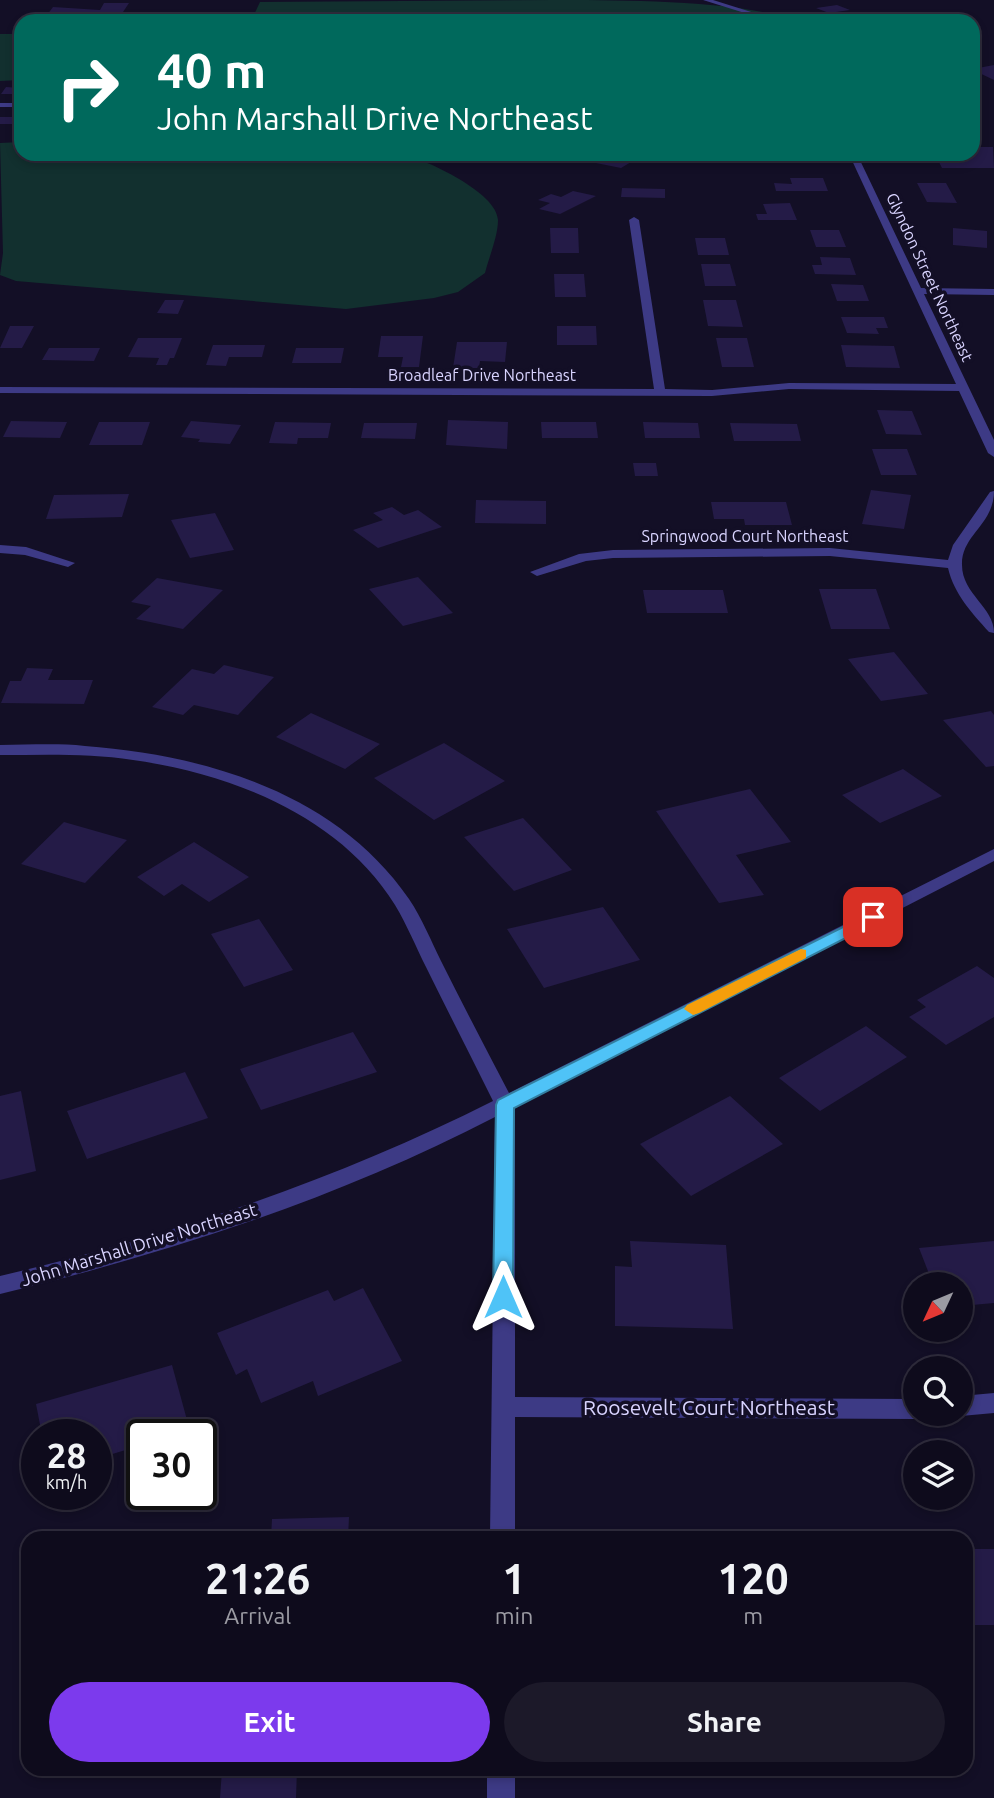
<!DOCTYPE html>
<html lang="en">
<head>
<meta charset="utf-8">
<style>
	:root { --surface:#0e0b1c; --page:#1c1929; --text:#f1f3f6; --muted:#9b9ba3; --line:#2e2b3b; --accent:#7c3aed }
	body { margin:0; font-family:Ubuntu,sans-serif; background:var(--page); color:var(--text); height:100vh; display:flex; flex-direction:column; font-size:26px; white-space:nowrap }
	* { box-sizing:border-box; margin:0 }
	p { font-size:23px; color:var(--muted) }
	.icon { flex:none; width:38px; height:38px; fill:none; stroke:currentColor; stroke-width:2; stroke-linecap:round; stroke-linejoin:round }
	.map { position:relative; flex:1; overflow:hidden }
	.drawer { position:absolute; left:21px; top:1531px; width:952px; height:245px; display:flex; flex-direction:column; background:var(--surface); border-radius:21px; box-shadow:0 4px 10px #0003,0 0 0 2px var(--line) }
	.drawer>* { flex:none }
	.top-card { position:absolute; left:14px; top:14px; width:966px; height:147px; border-radius:21px; box-shadow:0 4px 10px #0003,0 0 0 2px var(--line); background:#00695c; color:#fff; overflow:hidden }
	.needle { width:46px; rotate:226deg }
	.buttons { position:absolute; left:903px; top:1272px; display:grid; gap:14px }
	.buttons a { display:grid; place-items:center; width:70px; height:70px; border-radius:50%; background:var(--surface); box-shadow:0 4px 10px #0003,0 0 0 2px var(--line); font-size:35px }
	.speed { position:absolute; left:21px; top:1419px; display:flex; gap:14px; font-size:35px; font-weight:700; text-align:center }
	.speed>* { display:grid; place-content:center; width:91px; height:91px; border-radius:50%; background:var(--surface); box-shadow:0 4px 10px #0003,0 0 0 2px var(--line); line-height:1 }
	.speed small { font-size:18px; font-weight:400 }
	.speed .limit { border:4px solid #111; border-radius:10px; background:#fff; color:#111 }
	.pin { position:absolute; display:grid; place-items:center; width:60px; height:60px; color:#fff; margin:-30px; border-radius:14px; box-shadow:0 4px 10px #0006 }
	.me { position:absolute; width:77px; margin:-38px; rotate:0deg; stroke-linejoin:round; filter:drop-shadow(0 0 5px #0008) }
	.turn { display:flex; align-items:center; gap:24px; height:147px; padding:0 28px; font-size:32px }
	.turn .icon { width:91px; height:91px; stroke-width:2.5 }
	.turn b { display:block; font-size:49px; line-height:60px }
	.eta { display:flex; justify-content:space-evenly; align-items:center; height:119px; text-align:center }
	.eta b { font-size:42px; font-weight:700; line-height:49px }
	.action { display:flex; gap:14px; margin-top:auto; padding:14px 28px }
	.action a { flex:1; height:80px; border-radius:42px; background:var(--accent); color:#fff; font-size:28px; font-weight:700; line-height:80px; text-align:center }
	.action a+a { background:var(--page); color:var(--text) }
	.map>svg:first-child { display:block }
</style>
</head>
<body>
<div class="map">
<svg width="994" height="1798" viewBox="0 0 994 1798">
	<rect width="100%" height="100%" fill="#130f26"/>
	<path fill="#12302f" d="M 554,0 C 614,0 746,0 793,21 L 251,21 L 260,2 Z
		M 0,34 L 21,34 L 21,80 L 0,81 Z
		M 21,142 L 21,154 L 403,154 C 426,160 497,192 498,220 C 498,236 489,257 485,273 L 458,292 L 434,298 L 346,309 L 16,281 L 0,275 L 3,253 L 0,143 Z"/>
	<path fill="#241b47" d="M 104,3 L 129,3 L 121,15 L 47,15 L 53,7 L 100,10 Z
		M 837,5 L 850,10 L 829,13 L 816,8 Z
		M 892,14 L 917,14 L 922,21 L 897,21 Z
		M 994,65 L 994,80 L 973,70 L 973,69 Z
		M 6,87 L 21,88 L 21,94 L 1,94 Z
		M 0,117 L 21,117 L 21,124 L 0,124 Z
		M 973,147 L 993,147 L 994,168 L 942,168 L 935,154 L 973,154 Z
		M 585,154 L 611,154 L 636,159 L 621,168 L 576,159 Z
		M 698,154 L 737,154 L 740,163 L 682,163 L 681,156 Z
		M 763,154 L 814,154 L 817,161 L 766,161 Z
		M 790,178 L 823,178 L 828,191 L 776,191 L 774,183 L 792,184 Z
		M 917,183 L 946,183 L 957,203 L 927,202 Z
		M 622,188 L 665,189 L 665,198 L 621,197 Z
		M 573,191 L 596,196 L 560,214 L 539,209 L 550,203 L 538,200 L 551,194 L 561,197 Z
		M 790,203 L 797,220 L 758,220 L 756,214 L 767,214 L 763,204 Z
		M 550,228 L 578,228 L 579,253 L 551,253 Z
		M 953,228 L 987,231 L 987,248 L 953,245 Z
		M 810,230 L 839,230 L 846,247 L 816,247 Z
		M 695,238 L 725,238 L 729,255 L 698,255 Z
		M 820,257 L 850,258 L 856,275 L 815,274 L 812,265 L 822,265 Z
		M 701,264 L 730,264 L 736,286 L 705,286 Z
		M 554,274 L 584,274 L 586,297 L 555,297 Z
		M 831,284 L 863,285 L 869,301 L 837,301 Z
		M 165,300 L 184,300 L 178,314 L 157,313 Z
		M 703,300 L 736,300 L 743,327 L 708,326 Z
		M 841,317 L 884,317 L 888,328 L 876,328 L 879,334 L 847,333 Z
		M 10,326 L 34,326 L 22,348 L 0,348 Z
		M 557,326 L 596,326 L 597,345 L 557,345 Z
		M 381,336 L 423,336 L 419,367 L 401,367 L 403,357 L 378,357 Z
		M 138,338 L 182,338 L 174,358 L 170,358 L 167,365 L 156,365 L 159,358 L 128,357 Z
		M 716,338 L 747,338 L 754,367 L 722,367 Z
		M 457,342 L 507,342 L 505,362 L 480,361 L 479,368 L 453,368 Z
		M 213,345 L 265,345 L 262,357 L 229,357 L 226,366 L 206,365 Z
		M 841,345 L 894,346 L 900,368 L 846,367 Z
		M 49,348 L 100,348 L 94,361 L 42,360 Z
		M 296,348 L 344,348 L 341,363 L 292,363 Z
		M 877,410 L 912,411 L 922,435 L 886,434 Z
		M 448,420 L 508,422 L 507,449 L 446,445 Z
		M 11,421 L 67,422 L 60,438 L 3,437 Z
		M 191,421 L 241,425 L 230,444 L 198,442 L 200,439 L 181,437 Z
		M 99,422 L 150,422 L 142,445 L 89,445 Z
		M 275,422 L 331,423 L 328,438 L 298,438 L 297,444 L 269,443 Z
		M 541,422 L 596,422 L 598,438 L 542,438 Z
		M 643,422 L 698,423 L 700,438 L 645,438 Z
		M 364,423 L 417,423 L 415,439 L 361,438 Z
		M 730,423 L 797,424 L 801,441 L 734,441 Z
		M 872,449 L 907,449 L 917,475 L 881,475 Z
		M 633,463 L 656,463 L 658,476 L 635,476 Z
		M 871,490 L 911,495 L 904,529 L 862,524 Z
		M 129,494 L 122,517 L 46,519 L 54,495 Z
		M 476,500 L 546,501 L 546,524 L 475,523 Z
		M 711,502 L 786,502 L 792,525 L 745,525 L 744,519 L 714,519 Z
		M 392,507 L 404,515 L 418,510 L 442,527 L 378,548 L 353,530 L 383,520 L 373,513 Z
		M 215,513 L 234,550 L 190,558 L 171,520 Z
		M 418,577 L 453,613 L 403,626 L 369,589 Z
		M 157,578 L 223,590 L 183,629 L 136,619 L 151,606 L 131,602 Z
		M 819,589 L 876,589 L 890,629 L 831,629 Z
		M 643,590 L 723,590 L 728,613 L 647,613 Z
		M 894,652 L 928,694 L 881,701 L 848,659 Z
		M 224,665 L 274,677 L 238,715 L 194,705 L 183,715 L 152,707 L 192,669 L 214,674 Z
		M 27,668 L 53,669 L 48,680 L 93,680 L 84,704 L 1,703 L 10,681 L 21,681 Z
		M 991,711 L 994,715 L 994,766 L 986,767 L 943,720 Z
		M 311,713 L 380,744 L 345,769 L 276,737 Z
		M 444,743 L 505,781 L 434,820 L 374,778 Z
		M 903,769 L 942,796 L 880,823 L 842,795 Z
		M 750,789 L 791,842 L 736,855 L 764,895 L 719,903 L 656,811 Z
		M 523,818 L 572,870 L 514,891 L 464,837 Z
		M 64,822 L 127,840 L 85,883 L 21,864 Z
		M 194,842 L 249,877 L 209,902 L 182,884 L 164,896 L 137,877 Z
		M 603,907 L 640,960 L 544,988 L 507,929 Z
		M 259,919 L 293,970 L 244,987 L 211,934 Z
		M 977,966 L 994,978 L 994,1017 L 946,1045 L 909,1017 L 926,1007 L 917,1000 Z
		M 866,1026 L 907,1057 L 820,1111 L 779,1078 Z
		M 353,1032 L 377,1072 L 261,1110 L 240,1069 Z
		M 185,1072 L 208,1118 L 87,1159 L 67,1111 Z
		M 21,1091 L 36,1171 L 0,1180 L 0,1096 Z
		M 730,1096 L 783,1144 L 691,1196 L 640,1144 Z
		M 630,1241 L 726,1245 L 733,1329 L 615,1326 L 615,1266 L 632,1267 Z
		M 994,1241 L 994,1303 L 961,1306 L 961,1284 L 933,1284 L 919,1248 Z
		M 363,1288 L 402,1361 L 318,1396 L 313,1381 L 261,1403 L 247,1369 L 236,1375 L 217,1333 L 328,1290 L 334,1301 Z
		M 172,1365 L 190,1431 L 175,1435 L 142,1435 L 142,1445 L 96,1459 L 96,1435 L 42,1435 L 36,1404 Z
		M 349,1517 L 348,1538 L 271,1538 L 272,1519 Z
		M 966,1549 L 994,1549 L 994,1625 L 966,1625 Z
		M 297,1769 L 296,1798 L 220,1798 L 222,1770 Z"/>
	<g fill="none" stroke-linecap="round" stroke-linejoin="round">
		<path fill="#3d3a85" fill-rule="evenodd" d="M 703,0 L 713,0 L 780,21 L 770,21 Z
			M 0,103 L 21,103 L 21,107 L 0,107 Z
			M 849,154 L 857,154 L 921,288 L 994,289 L 994,295 L 924,294 L 994,440 L 994,457 L 988,453 L 959,391 L 789,389 L 712,396 L 0,393 L 0,387 L 654,389 L 629,220 L 634,217 L 639,220 L 665,389 L 712,390 L 789,383 L 956,384 Z
			M 994,491 C 994,525 961,535 962,565 C 962,594 994,607 994,633 L 989,632 C 972,613 954,594 948,568 L 830,556 L 613,558 L 586,561 L 537,576 L 530,572 L 579,554 L 613,550 L 830,548 L 948,560 L 953,545 L 990,492 Z
			M 0,545 L 26,547 L 75,563 L 68,567 L 25,555 L 0,553 Z
			M 0,745 C 28,745 57,743 85,746 C 207,755 337,794 409,899 C 422,918 431,941 441,961 C 463,1005 486,1049 509,1093 L 994,849 L 994,861 L 515,1107 L 515,1397 L 915,1399 L 915,1414 L 924,1414 L 923,1416 L 915,1419 L 515,1417 L 515,1538 L 490,1538 L 495,1117 C 339,1198 170,1253 0,1294 L 0,1276 C 170,1236 336,1180 493,1101 C 471,1056 448,1012 426,967 C 416,947 407,925 395,905 C 340,816 232,774 133,760 C 89,753 44,755 0,755 Z
			M 994,1393 L 994,1413 L 961,1416 L 955,1414 L 961,1414 L 961,1396 Z
			M 487,1769 L 515,1769 L 515,1798 L 487,1798 Z"/>
	</g>
	<path fill="#4fc3f7" stroke="#337fa1" stroke-width="2" d="M 873,912 L 881,917 L 879,921 L 514,1108 L 513,1297 L 510,1303 L 496,1303 L 493,1297 L 496,1105 L 498,1100 Z"/>
	<path fill="#f59e0b" d="M 801,949 L 806,950 L 806,958 L 699,1013 L 693,1015 L 684,1009 L 687,1005 Z"/>
	<g text-anchor="middle" stroke-width="7" stroke-linejoin="round" paint-order="stroke">
		<g font-size="16" fill="#d9d4ff" stroke="#130f26">
			<text transform="translate(930 277) rotate(65)" y="6">Glyndon Street Northeast</text>
			<text x="482" y="381">Broadleaf Drive Northeast</text>
			<text x="745" y="542">Springwood Court Northeast</text>
		</g>
		<g font-size="18" fill="#d9d4ff" stroke="#130f26">
			<text transform="translate(139 1245) rotate(-17)" y="6">John Marshall Drive Northeast</text>
		</g>
		<g font-size="21" fill="#d9d4ff" stroke="#130f26">
			<text x="709" y="1415">Roosevelt Court Northeast</text>
		</g>
	</g>
</svg>
<div class="buttons">
<a><svg class="needle" viewBox="-14 -14 28 28"><path d="M0-13l5 13h-10z" fill="#e53935"/><path d="M0 13l5-13h-10z" fill="#9b9ba3"/></svg></a>
<a><svg class="icon" aria-label="search" viewBox="0 0 24 24"><circle cx="10" cy="10" r="6"/><path d="M15 15l6 6"/></svg></a>
<a><svg class="icon" aria-label="layers" viewBox="0 0 24 24"><path d="M12 4l9 5-9 5-9-5zM3 14l9 5 9-5"/></svg></a>
</div>
<div class="speed"><div>28<small>km/h</small></div><div class="limit">30</div></div>
<div class="pin" style="left:873px;top:917px;background:#d93025"><svg class="icon" aria-label="arrive" viewBox="0 0 24 24"><path d="M6 21V4h12l-3 4 3 4H6"/></svg></div>
<svg class="me" style="left:503px;top:1297px" viewBox="-20 -20 40 40"><path d="M0-17L14 15 0 8-14 15z" fill="#4fc3f7" stroke="#fff" stroke-width="4"/></svg>
<div class="top-card">
<div class="turn"><svg class="icon" aria-label="right" viewBox="0 0 24 24"><path d="M7 20v-9h11M14 6l5 5-5 5"/></svg><div><b>40 m</b>John Marshall Drive Northeast</div></div>
</div>
<section class="drawer">
<div class="eta">
<div><b>21:26</b><p>Arrival</p></div>
<div><b>1</b><p>min</p></div>
<div><b>120</b><p>m</p></div>
</div>
<div class="action"><a>Exit</a><a>Share</a></div>
</section>
</div>
</body>
</html>
